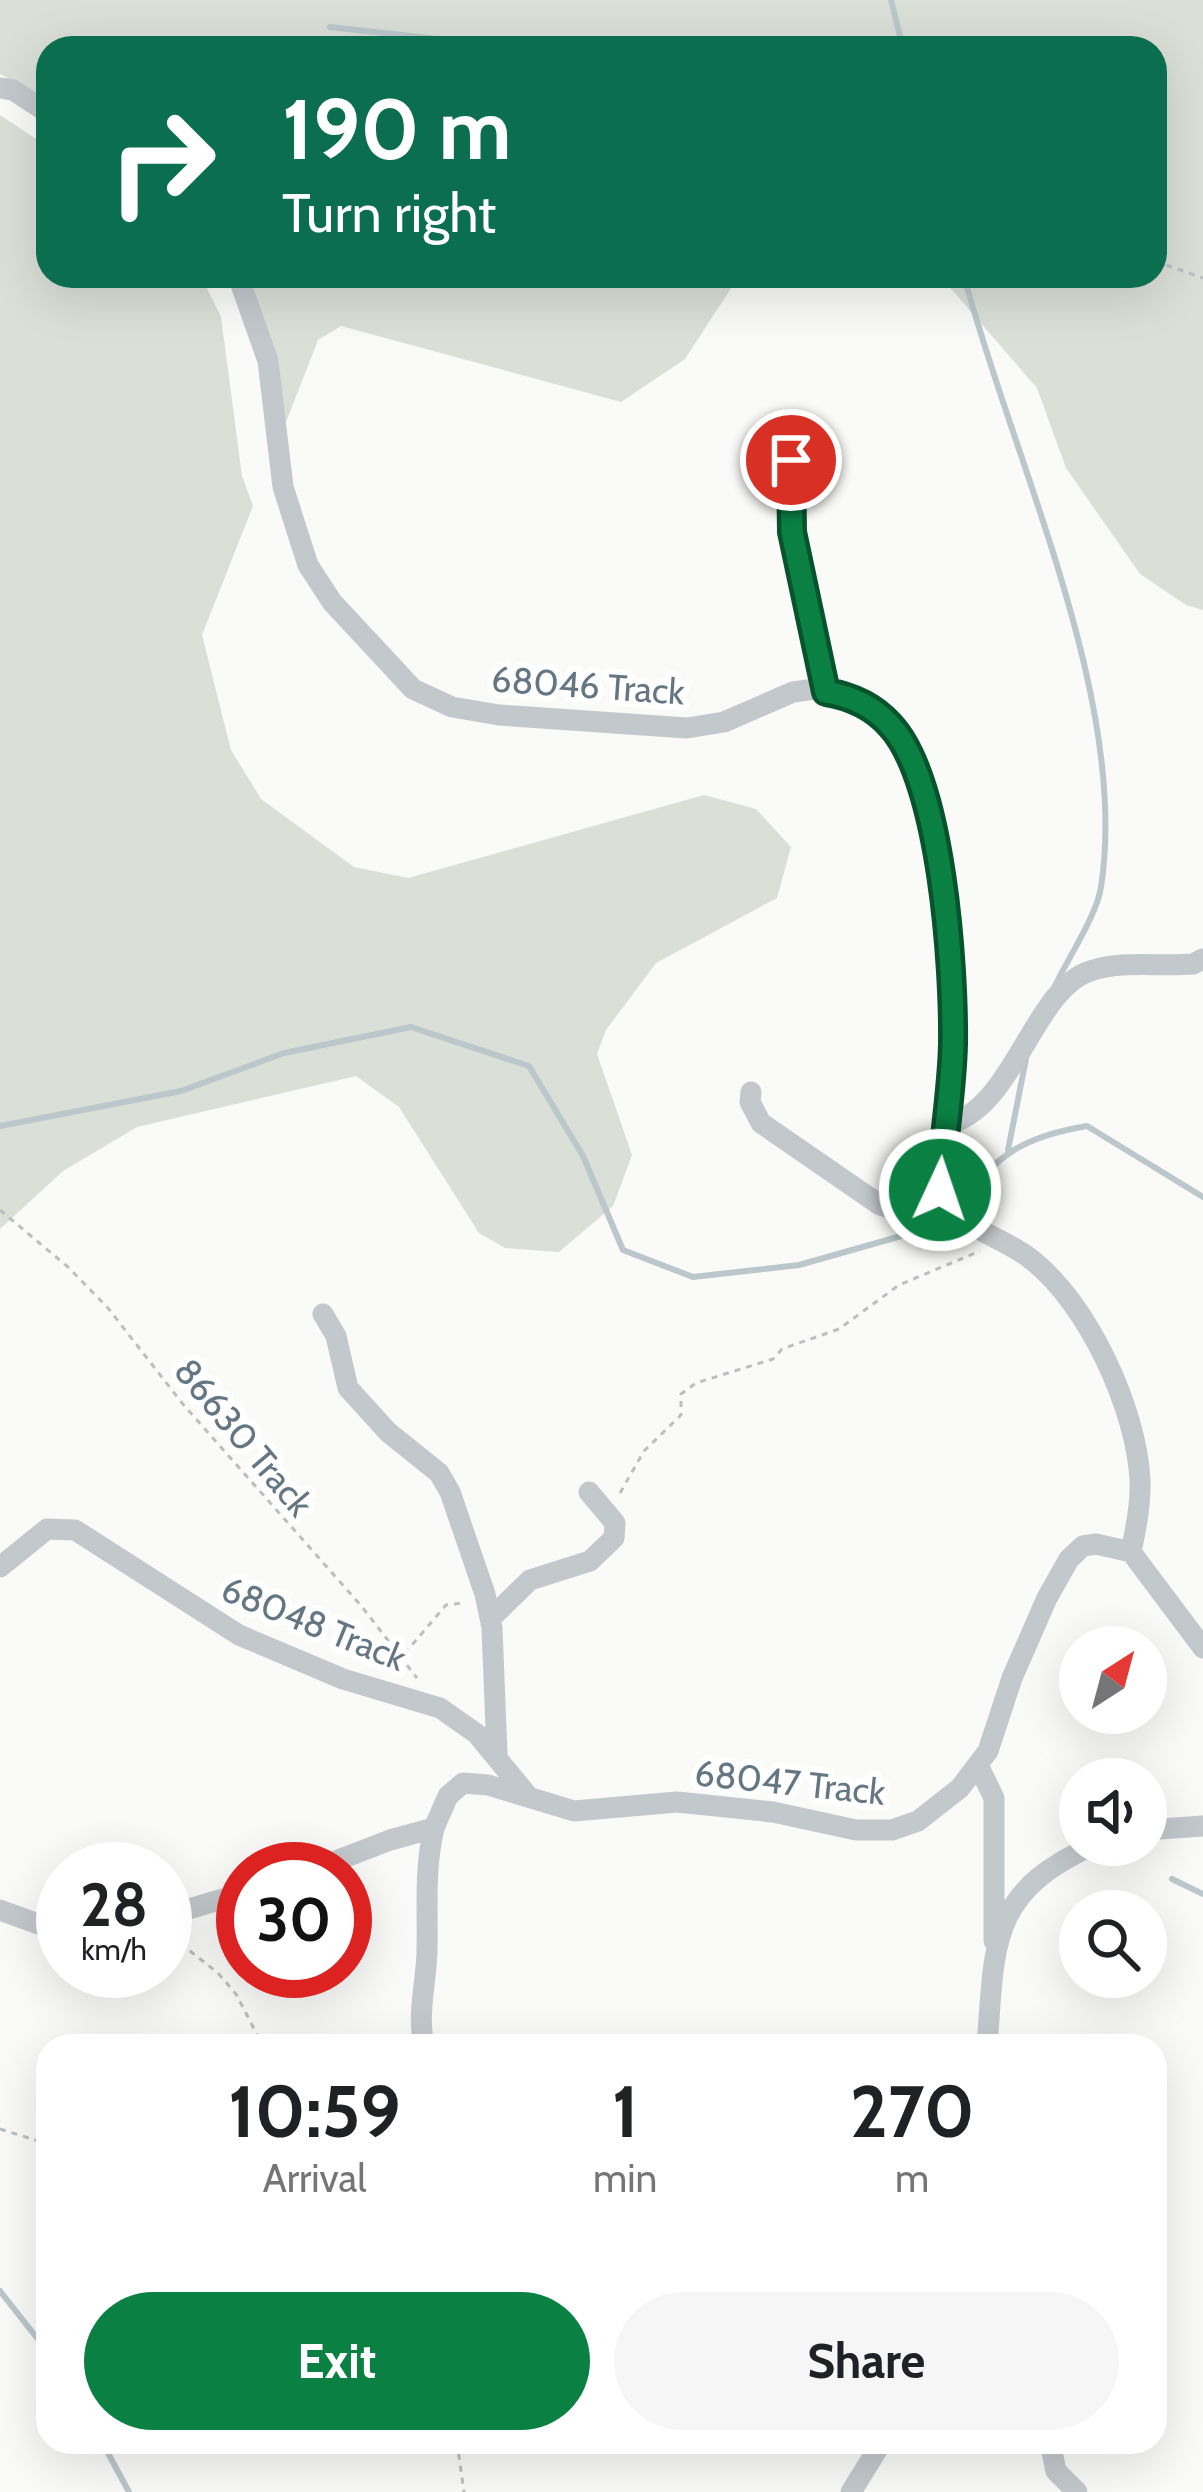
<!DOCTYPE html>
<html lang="en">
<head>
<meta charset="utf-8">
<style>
	:root { --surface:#fff; --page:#f6f6f6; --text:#202124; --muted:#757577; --accent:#0b8043 }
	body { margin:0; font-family:Cabin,sans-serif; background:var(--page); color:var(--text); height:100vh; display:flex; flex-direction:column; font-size:45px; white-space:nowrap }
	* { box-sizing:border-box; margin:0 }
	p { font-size:39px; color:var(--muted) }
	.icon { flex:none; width:66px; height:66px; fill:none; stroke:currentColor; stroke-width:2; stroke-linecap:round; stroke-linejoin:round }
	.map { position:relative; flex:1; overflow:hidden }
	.panel { position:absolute; left:36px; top:2034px; width:1131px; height:420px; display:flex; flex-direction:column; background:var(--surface); border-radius:36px; box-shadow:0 12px 48px #0002 }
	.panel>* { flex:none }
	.guide { position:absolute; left:36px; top:36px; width:1131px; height:252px; border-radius:36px; box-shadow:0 12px 48px #0002; background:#0b6e4f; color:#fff; overflow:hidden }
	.needle { width:78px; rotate:36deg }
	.fabs { position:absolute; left:1059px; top:1626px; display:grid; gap:24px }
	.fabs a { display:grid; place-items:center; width:108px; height:108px; border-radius:50%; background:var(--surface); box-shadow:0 12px 48px #0002; font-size:60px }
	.speed { position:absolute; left:36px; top:1842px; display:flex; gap:24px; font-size:60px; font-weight:700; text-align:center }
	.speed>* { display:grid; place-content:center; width:156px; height:156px; border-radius:50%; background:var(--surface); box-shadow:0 12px 48px #0002; line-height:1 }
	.speed small { font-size:30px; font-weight:400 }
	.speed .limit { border:18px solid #d22; background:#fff; color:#111 }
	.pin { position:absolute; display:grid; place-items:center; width:102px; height:102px; color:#fff; margin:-51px; border:6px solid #fff; border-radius:50%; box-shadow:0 3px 12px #0007 }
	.me { position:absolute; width:132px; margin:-66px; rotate:3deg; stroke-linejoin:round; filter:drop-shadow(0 0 9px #0008) }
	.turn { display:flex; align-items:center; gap:42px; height:252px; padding:0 48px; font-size:54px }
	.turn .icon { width:156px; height:156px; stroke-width:2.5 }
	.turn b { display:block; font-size:84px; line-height:102px }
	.eta { display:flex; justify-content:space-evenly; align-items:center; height:204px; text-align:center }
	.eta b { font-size:72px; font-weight:800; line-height:84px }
	.button { display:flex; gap:24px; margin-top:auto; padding:24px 48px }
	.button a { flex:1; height:138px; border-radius:72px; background:var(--accent); color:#fff; font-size:48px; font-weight:800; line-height:138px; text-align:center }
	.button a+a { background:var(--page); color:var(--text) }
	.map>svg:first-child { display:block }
</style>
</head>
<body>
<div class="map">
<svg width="1203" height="2492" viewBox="0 0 1203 2492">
	<rect width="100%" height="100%" fill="#fafaf8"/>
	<path fill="#dadfd7" d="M 0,0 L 1203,0 L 1203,610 L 1186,605 L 1140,574 L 1066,468 L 1037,388 L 940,276 L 1155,276 L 1155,48 L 48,48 L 48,100 L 0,74 Z
		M 0,115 L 48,147 L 48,276 L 201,276 L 221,317 L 242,476 L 253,506 L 202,635 L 231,750 L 261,799 L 354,867 L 408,878 L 704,795 L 756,809 L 791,847 L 777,898 L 656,963 L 606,1030 L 597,1054 L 632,1155 L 613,1206 L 559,1252 L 505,1248 L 479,1233 L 399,1107 L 356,1076 L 137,1127 L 63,1171 L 0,1229 Z
		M 246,276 L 739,276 L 685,359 L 621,402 L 341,326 L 318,340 L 281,435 Z"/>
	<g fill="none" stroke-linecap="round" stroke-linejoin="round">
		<path stroke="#bbc7cb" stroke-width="6" d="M 891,0 L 903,48
			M 330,27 L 519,48
			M 964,276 C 1012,458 1130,700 1101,887 C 1097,915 1068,958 1055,986
			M 0,1126 L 181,1091 L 284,1053 L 411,1027 L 529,1066 L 583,1156 L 623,1250 L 693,1277 L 799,1265 L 919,1231 L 943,1218
			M 1008,1150 L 1026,1059
			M 958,1206 C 998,1154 1022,1137 1087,1126 L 1203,1197
			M 1172,1879 L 1203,1894
			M 0,2291 L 48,2352
			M 102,2442 L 129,2492"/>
		<path stroke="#bbbfc2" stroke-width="3" stroke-dasharray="6 6" stroke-linecap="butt" d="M 1155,261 L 1203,278
			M 0,1210 L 68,1267 L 108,1308 L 182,1403 L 363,1608 L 417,1678
			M 620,1493 L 644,1451 L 681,1415 L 681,1394 L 696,1383 L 773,1359 L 782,1349 L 839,1329 L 899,1285 L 980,1251
			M 389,1672 L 446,1605 L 463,1603
			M 171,1936 L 218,1973 L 236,1994 L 263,2046
			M 0,2129 L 48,2144
			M 457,2442 L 464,2492"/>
		<path stroke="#c3c8cc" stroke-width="10" d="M 793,415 L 792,532 L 826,692"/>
		<path stroke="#c3c8cc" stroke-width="21" d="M 0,88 L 13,90 L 48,113
			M 238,276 L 268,361 L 283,487 L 308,565 L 332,602 L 413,689 L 452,707 L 499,715 L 687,728 L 724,722 L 793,692 L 815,689 L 866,705 L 890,725 L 907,749 L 924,789 L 938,861 L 948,953 L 953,1046 L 941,1189 C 957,1230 1000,1234 1032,1260 C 1088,1304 1136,1408 1140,1479 C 1141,1503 1136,1528 1131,1552 L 1203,1648
			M 751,1092 L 750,1102 L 761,1123 L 880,1205 L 913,1215 L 949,1209
			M 945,1125 C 1014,1111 1032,990 1090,971 C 1122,960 1159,967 1193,964 L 1203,959
			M 323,1314 L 336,1336 L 348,1388 L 388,1432 L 439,1473 L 450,1492 L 485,1594 L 492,1628 L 497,1754
			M 0,1567 L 47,1529 L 75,1530 L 239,1635 L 343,1679 L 440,1708 L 477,1734 L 528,1796
			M 490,1619 L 530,1580 L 590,1561 L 614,1538 L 615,1523 L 589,1492
			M 979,1767 L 994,1798 L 994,1941
			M 1146,1830 L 1203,1826
			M 315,1869 L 390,1840 L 434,1828 L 448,1796 L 463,1783 L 488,1785 L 574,1811 L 677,1802 L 773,1812 L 856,1830 L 892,1830 L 918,1821 L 960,1788 L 988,1751 L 1012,1678 L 1047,1598 L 1069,1559 L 1083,1546 L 1096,1544 L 1131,1552
			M 0,1910 L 63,1933
			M 165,1916 L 243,1893
			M 424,2046 C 417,2013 426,1984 427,1952 C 428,1910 424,1870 434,1828
			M 987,2046 C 995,1945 988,1892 1094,1845
			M 1050,2442 L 1056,2471 L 1077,2492
			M 851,2492 L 882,2442"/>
	</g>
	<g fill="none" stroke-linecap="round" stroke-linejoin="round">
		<defs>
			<path id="route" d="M 791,460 L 792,532 L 826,692 C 850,696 873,706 890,725 C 942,780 954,968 953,1044 C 952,1092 943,1141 940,1190"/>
		</defs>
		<use href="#route" stroke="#07532c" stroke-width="30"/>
		<use href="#route" stroke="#0b8043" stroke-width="21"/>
	</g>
	<g text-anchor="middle" stroke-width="12" stroke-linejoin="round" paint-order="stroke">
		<g font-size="36" fill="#657683" stroke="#fff">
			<text transform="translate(588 685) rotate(4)" y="13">68046 Track</text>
			<text transform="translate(244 1437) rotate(50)" y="13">86630 Track</text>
			<text transform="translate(314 1623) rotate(22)" y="13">68048 Track</text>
			<text transform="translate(790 1782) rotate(6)" y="13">68047 Track</text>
		</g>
	</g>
</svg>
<div class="fabs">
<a><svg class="needle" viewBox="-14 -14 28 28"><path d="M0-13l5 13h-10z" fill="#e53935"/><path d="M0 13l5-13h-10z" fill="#757577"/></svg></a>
<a><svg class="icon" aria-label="sound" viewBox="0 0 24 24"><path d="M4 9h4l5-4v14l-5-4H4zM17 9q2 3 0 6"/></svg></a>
<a><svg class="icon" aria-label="search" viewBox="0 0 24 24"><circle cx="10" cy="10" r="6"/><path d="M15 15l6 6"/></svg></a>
</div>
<div class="speed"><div>28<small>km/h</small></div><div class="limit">30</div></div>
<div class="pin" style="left:791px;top:460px;background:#d93025"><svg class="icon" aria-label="arrive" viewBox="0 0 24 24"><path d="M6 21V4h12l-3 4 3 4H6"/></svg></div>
<svg class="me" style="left:940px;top:1190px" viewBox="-20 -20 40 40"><circle r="17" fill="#0b8043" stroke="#fff" stroke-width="3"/><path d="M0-11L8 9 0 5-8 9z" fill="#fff"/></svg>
<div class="guide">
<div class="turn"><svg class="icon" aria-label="right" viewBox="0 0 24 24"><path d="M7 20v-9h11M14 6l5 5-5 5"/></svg><div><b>190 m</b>Turn right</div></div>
</div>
<section class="panel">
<div class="eta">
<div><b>10:59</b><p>Arrival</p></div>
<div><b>1</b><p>min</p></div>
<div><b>270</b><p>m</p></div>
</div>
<div class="button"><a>Exit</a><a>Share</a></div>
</section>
</div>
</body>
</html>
